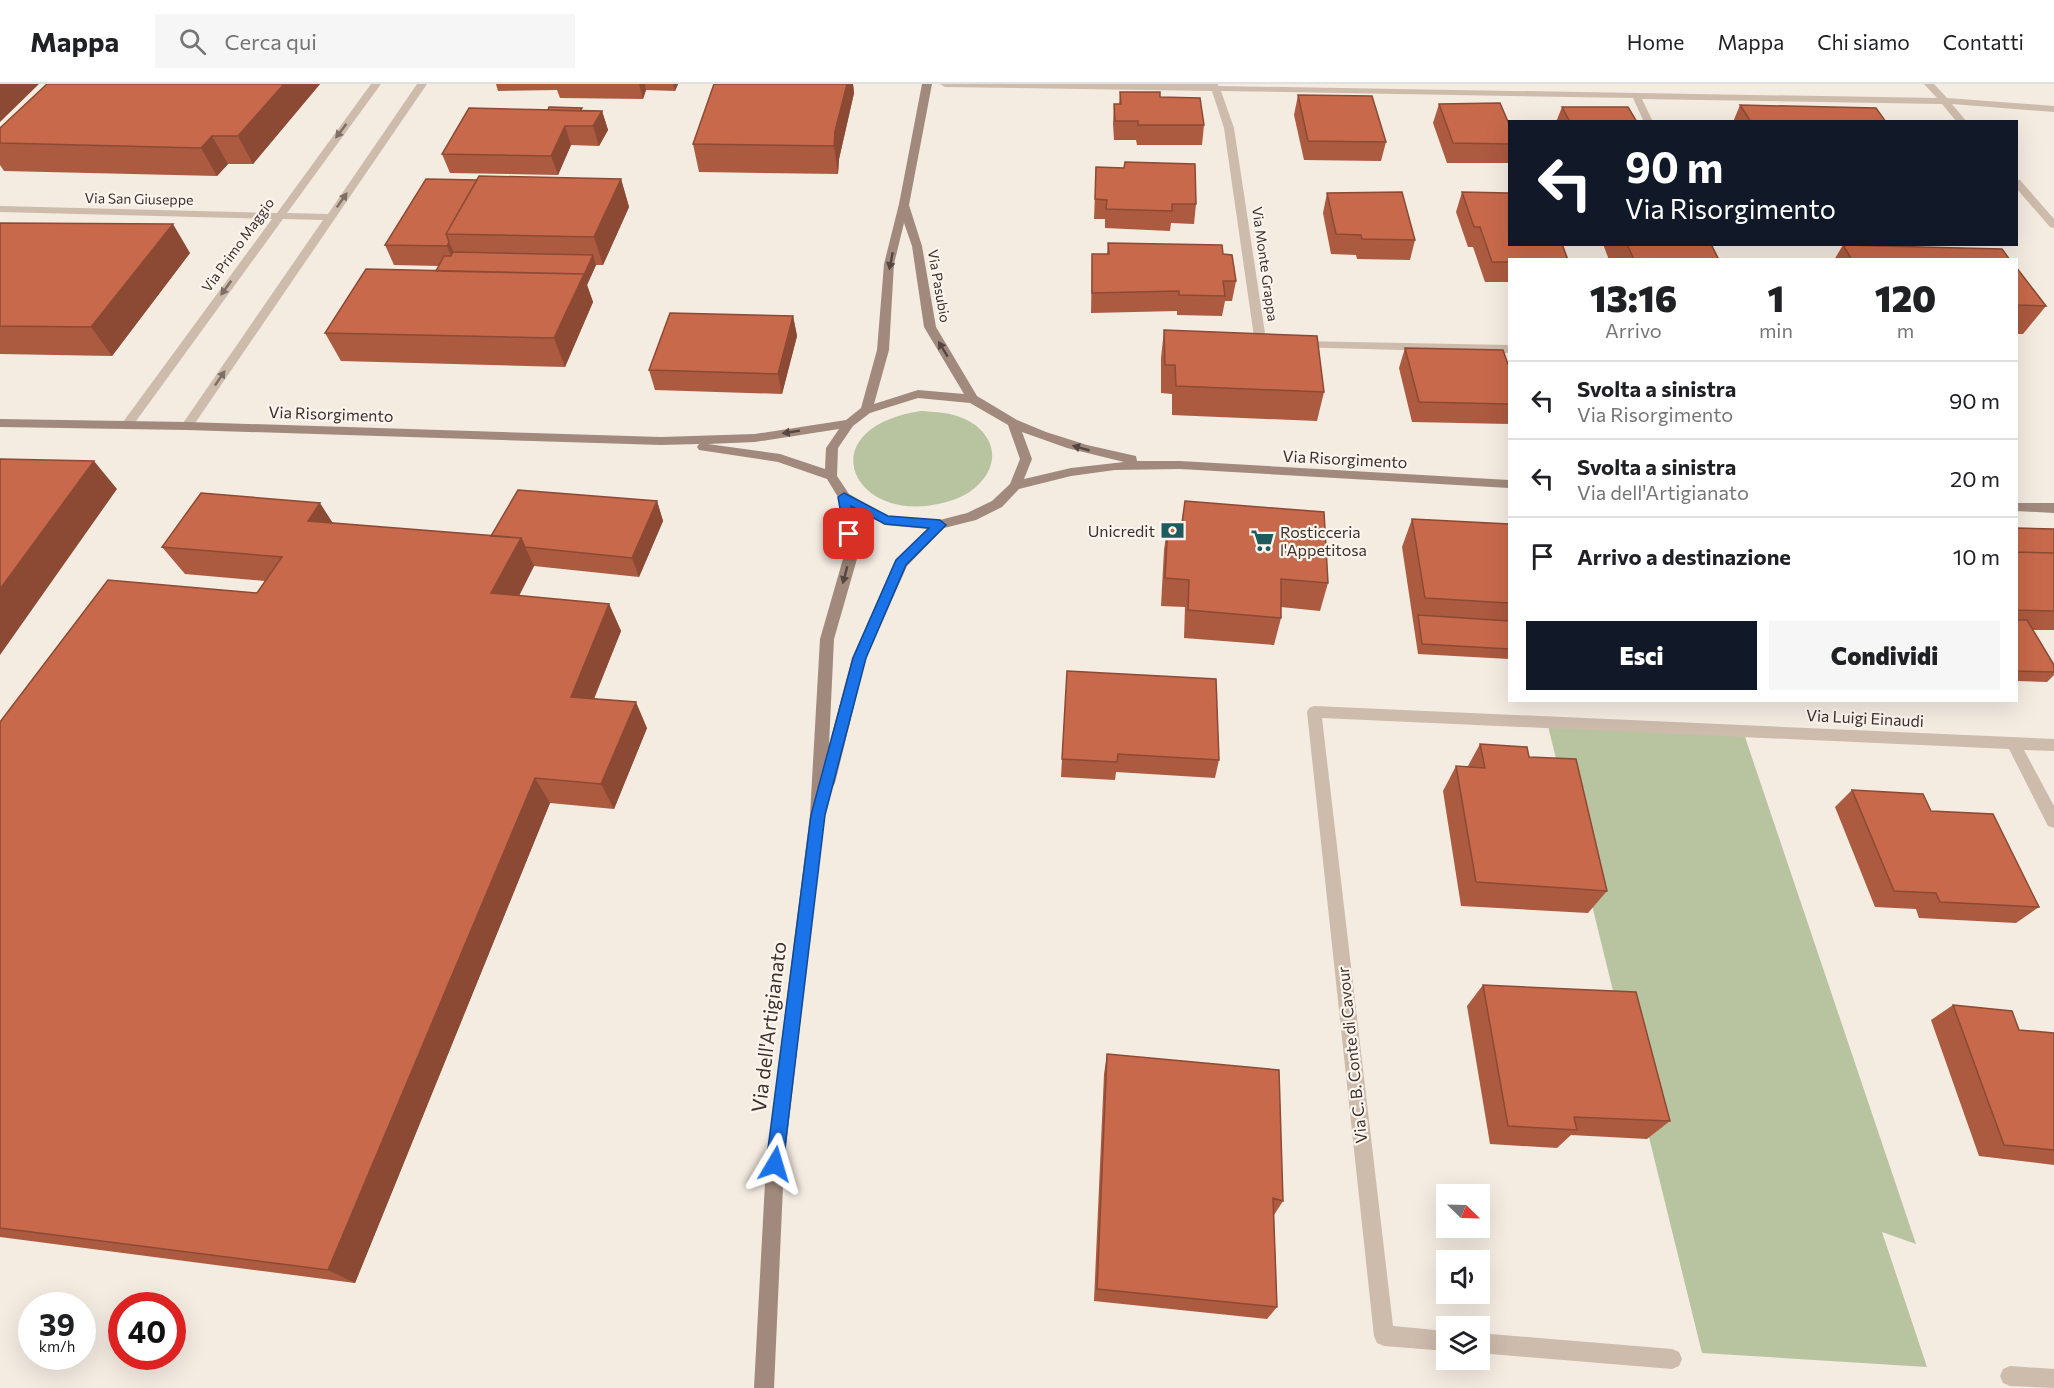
<!DOCTYPE html>
<html lang="it">
<head>
<meta charset="utf-8">
<style>
	:root { --surface:#fff; --page:#f6f6f6; --text:#202124; --muted:#757577; --line:#e0e0e0; --accent:#111827 }
	body { margin:0; font-family:Commissioner,sans-serif; background:var(--page); color:var(--text); height:100vh; display:flex; flex-direction:column; font-size:22px; white-space:nowrap }
	* { box-sizing:border-box; margin:0 }
	p { font-size:20px; color:var(--muted) }
	.icon { flex:none; width:33px; height:33px; fill:none; stroke:currentColor; stroke-width:2; stroke-linecap:round; stroke-linejoin:round }
	.map { position:relative; flex:1; overflow:hidden }
	.side { position:absolute; left:1508px; top:174px; width:510px; height:444px; display:flex; flex-direction:column; background:var(--surface); border-radius:0px; box-shadow:0 6px 24px #0002 }
	.side>* { flex:none }
	.top-card { position:absolute; left:1508px; top:36px; width:510px; height:126px; border-radius:0px; box-shadow:0 6px 24px #0002; background:#111827; color:#fff; overflow:hidden }
	.needle { width:39px; rotate:113deg }
	.tools { position:absolute; left:1436px; top:1100px; display:grid; gap:12px }
	.tools a { display:grid; place-items:center; width:54px; height:54px; border-radius:0px; background:var(--surface); box-shadow:0 6px 24px #0002; font-size:30px }
	.speed { position:absolute; left:18px; top:1208px; display:flex; gap:12px; font-size:30px; font-weight:700; text-align:center }
	.speed>* { display:grid; place-content:center; width:78px; height:78px; border-radius:50%; background:var(--surface); box-shadow:0 6px 24px #0002; line-height:1 }
	.speed small { font-size:15px; font-weight:400 }
	.speed .limit { border:9px solid #d22; background:#fff; color:#111 }
	.pin { position:absolute; display:grid; place-items:center; width:51px; height:51px; color:#fff; margin:-26px; border-radius:12px; box-shadow:0 3px 9px #0006 }
	.me { position:absolute; width:66px; margin:-33px; rotate:7deg; stroke-linejoin:round; filter:drop-shadow(0 0 4px #0008) }
	.turn { display:flex; align-items:center; gap:21px; height:126px; padding:0 18px; font-size:27px }
	.turn .icon { width:78px; height:78px; stroke-width:2.5 }
	.turn b { display:block; font-size:42px; line-height:51px }
	.eta { display:flex; justify-content:space-evenly; align-items:center; height:102px; text-align:center }
	.eta b { font-size:36px; font-weight:800; line-height:42px }
	.action { display:flex; gap:12px; margin-top:auto; padding:12px 18px }
	.action a { flex:1; height:69px; border-radius:0px; background:var(--accent); color:#fff; font-size:24px; font-weight:800; line-height:69px; text-align:center }
	.action a+a { background:var(--page); color:var(--text) }
	ul { padding:0; list-style:none }
	li { display:flex; align-items:center; gap:18px; height:78px; padding:0 18px; border-top:2px solid var(--line) }
	li div { flex:1 }
	li b { display:block; font-size:22px }
	li em { font-style:normal }
	header { display:flex; align-items:center; gap:36px; box-sizing:border-box; height:84px; padding:0 30px; background:var(--surface); border-bottom:2px solid var(--line) }
	header strong { font-size:28px }
	nav { display:flex; gap:33px; margin-inline-start:auto; font-size:21px }
	.search { width:420px; height:54px; background:var(--page); display:flex; align-items:center; gap:15px; box-sizing:border-box; padding:0 21px; border-radius:0px; color:var(--muted); font-size:22px }
	.map>svg:first-child { display:block }
</style>
</head>
<body>
<header>
<strong>Mappa</strong>
<div class="search"><svg class="icon" aria-label="search" viewBox="0 0 24 24"><circle cx="10" cy="10" r="6"/><path d="M15 15l6 6"/></svg>Cerca qui</div>
<nav><a>Home</a><a>Mappa</a><a>Chi siamo</a><a>Contatti</a></nav>
</header>
<div class="map">
<svg width="2054" height="1304" viewBox="0 0 2054 1304">
	<rect width="100%" height="100%" fill="#f4ebe1"/>
	<path fill="#b8c4a0" d="M 921,327 C 933,328 946,328 957,332 C 991,343 1005,375 978,401 C 967,412 953,417 938,420 C 851,439 809,344 921,327 Z
		M 1547,638 L 1743,647 L 1916,1160 L 1882,1148 L 1927,1283 L 1702,1269 Z"/>
	<g fill="none" stroke-linecap="round" stroke-linejoin="round">
		<path fill="#cdbbac" fill-rule="evenodd" d="M 371,0 L 381,0 L 287,129 L 328,130 L 417,0 L 427,0 L 191,345 L 183,345 L 181,342 L 323,136 L 283,135 L 131,344 L 123,344 L 123,338 L 272,135 L 0,128 L 0,122 L 277,129 Z
			M 940,0 L 1218,0 L 1218,2 L 1937,14 L 1924,0 L 1934,0 L 1947,14 L 2054,22 L 2054,28 L 1952,20 L 1967,38 L 1957,38 L 1942,20 L 1642,15 L 1653,38 L 1644,38 L 1633,14 L 1221,7 L 1234,44 L 1266,256 L 1274,260 L 1272,262 L 1261,264 L 1255,260 L 1224,44 L 1212,7 L 945,3 Z
			M 2016,95 L 2020,96 L 2054,135 L 2054,144 L 2050,143 L 2016,104 Z
			M 1298,257 L 1509,261 L 1509,269 L 1294,263 L 1294,259 Z
			M 1314,622 L 2054,655 L 2054,667 L 2024,666 L 2054,722 L 2054,744 L 2048,742 L 2009,665 L 1322,634 L 1393,1242 L 1446,1247 L 1446,1267 L 1384,1262 L 1377,1259 L 1374,1252 L 1307,628 L 1309,624 Z
			M 1479,1249 L 1672,1265 L 1679,1268 L 1682,1275 L 1679,1282 L 1672,1285 L 1479,1269 Z
			M 2010,1282 L 2054,1285 L 2054,1304 L 2010,1302 L 2003,1299 L 2000,1292 L 2003,1285 Z"/>
		<path fill="#a18a7d" fill-rule="evenodd" d="M 922,0 L 932,0 L 909,121 L 922,162 L 936,243 L 977,312 L 1017,336 L 1046,348 L 1087,361 L 1136,372 L 1137,377 L 1180,377 L 1509,396 L 1509,404 L 1180,385 L 1115,386 L 1071,392 L 1019,405 L 1002,423 L 976,436 L 944,444 L 907,482 L 866,574 L 835,699 L 832,704 L 827,705 L 784,1080 L 774,1304 L 754,1304 L 766,1080 L 810,731 L 820,555 L 845,468 L 838,413 L 827,395 L 778,378 L 699,366 L 697,363 L 699,360 L 661,361 L 187,346 L 0,343 L 0,335 L 187,338 L 661,353 L 755,350 L 846,336 L 861,324 L 877,266 L 884,180 L 899,120 ZM 904,139 L 912,162 L 924,243 L 964,310 L 918,306 L 874,320 L 889,266 L 894,180 ZM 918,314 L 970,319 L 1008,341 L 1020,375 L 1010,400 L 992,417 L 967,429 L 940,436 L 888,432 L 849,410 L 837,392 L 838,364 L 853,342 L 870,329 ZM 839,345 L 826,364 L 825,385 L 780,370 L 708,360 L 755,358 ZM 1022,348 L 1067,364 L 1124,378 L 1071,384 L 1024,395 L 1032,375 ZM 852,423 L 885,441 L 928,445 L 894,479 L 852,574 L 829,661 L 834,555 L 859,468 Z
			M 2016,419 L 2054,419 L 2054,429 L 2016,427 Z"/>
	</g>
	<path fill="#ac5a40" d="M 320,0 L 253,80 L 228,80 L 217,92 L 4,87 L 0,81 L 0,44 Z
		M 496,0 L 678,0 L 675,7 L 646,6 L 643,15 L 560,14 L 557,6 L 498,7 Z
		M 714,0 L 853,0 L 854,9 L 839,75 L 838,90 L 699,88 L 693,60 Z
		M 1120,8 L 1160,13 L 1204,41 L 1202,61 L 1137,61 L 1136,56 L 1114,56 L 1113,40 L 1114,20 L 1119,20 Z
		M 1298,11 L 1386,58 L 1381,77 L 1304,76 L 1294,31 Z
		M 1439,20 L 1509,40 L 1509,79 L 1447,79 L 1433,39 Z
		M 1740,21 L 1886,38 L 1733,38 Z
		M 1562,23 L 1637,38 L 1556,38 Z
		M 548,26 L 602,27 L 608,46 L 599,62 L 571,61 L 558,91 L 450,89 L 442,70 Z
		M 1096,83 L 1196,120 L 1194,140 L 1171,139 L 1170,147 L 1105,144 L 1105,135 L 1094,135 Z
		M 621,95 L 629,123 L 603,181 L 596,181 L 587,201 L 593,218 L 565,283 L 341,277 L 325,249 L 436,187 L 439,182 L 394,181 L 385,161 L 477,96 Z
		M 1462,108 L 1509,176 L 1509,198 L 1485,198 L 1473,163 L 1468,163 L 1456,128 Z
		M 1327,109 L 1415,156 L 1410,176 L 1357,175 L 1356,171 L 1331,170 L 1323,129 Z
		M 0,139 L 190,169 L 112,272 L 0,270 Z
		M 1108,159 L 1223,170 L 1236,197 L 1232,217 L 1225,217 L 1222,232 L 1177,231 L 1177,227 L 1091,229 L 1092,170 L 1107,170 Z
		M 1603,160 L 1711,160 L 1719,176 L 1609,176 Z
		M 1843,161 L 2010,176 L 1834,176 Z
		M 2016,183 L 2046,222 L 2023,250 L 2016,250 Z
		M 793,232 L 797,252 L 782,310 L 655,306 L 649,286 Z
		M 1164,246 L 1324,308 L 1317,337 L 1172,331 L 1172,310 L 1161,309 L 1161,274 Z
		M 1405,264 L 1509,320 L 1509,340 L 1412,338 L 1399,284 Z
		M 657,417 L 663,437 L 639,493 L 534,482 L 519,512 L 609,520 L 621,547 L 594,615 L 647,644 L 614,725 L 550,719 L 355,1199 L 0,1153 L 0,638 L 257,509 L 265,497 L 185,490 L 162,463 L 333,439 L 491,452 Z
		M 1412,435 L 1509,440 L 1509,575 L 1418,570 L 1402,463 Z
		M 1168,438 L 1328,499 L 1320,527 L 1281,523 L 1281,534 L 1274,561 L 1184,554 L 1185,523 L 1161,522 L 1164,466 Z
		M 2016,444 L 2054,445 L 2054,546 L 2033,546 L 2054,581 L 2054,591 L 2047,598 L 2016,597 Z
		M 1067,587 L 1219,676 L 1215,694 L 1116,688 L 1115,696 L 1061,693 Z
		M 1480,660 L 1529,673 L 1607,807 L 1588,829 L 1461,822 L 1443,707 L 1456,682 L 1468,682 Z
		M 1852,706 L 1931,727 L 2039,823 L 2016,839 L 1919,834 L 1916,825 L 1875,823 L 1835,723 Z
		M 1483,901 L 1670,1037 L 1647,1055 L 1571,1051 L 1557,1064 L 1490,1060 L 1467,922 Z
		M 1953,921 L 2019,946 L 2054,949 L 2054,1081 L 1979,1072 L 1931,936 Z
		M 1107,970 L 1283,1117 L 1274,1131 L 1277,1223 L 1267,1235 L 1094,1217 L 1104,990 Z"/>
	<path fill="#8c4a34" d="M 0,0 L 39,0 L 0,38 Z
		M 284,0 L 320,0 L 253,80 L 238,52 Z
		M 639,0 L 645,0 L 646,6 L 643,15 Z
		M 673,0 L 678,0 L 675,7 Z
		M 847,0 L 853,0 L 854,9 L 839,75 L 838,90 L 834,62 L 835,47 Z
		M 602,27 L 608,46 L 599,62 L 593,42 Z
		M 565,42 L 571,61 L 558,91 L 551,72 Z
		M 212,52 L 228,80 L 217,92 L 201,64 Z
		M 621,95 L 629,123 L 603,181 L 594,153 Z
		M 173,140 L 190,169 L 112,272 L 91,243 Z
		M 449,158 L 458,178 L 455,182 L 447,162 Z
		M 593,171 L 596,181 L 587,201 L 593,218 L 565,283 L 554,254 Z
		M 793,232 L 797,252 L 782,310 L 778,290 Z
		M 94,377 L 117,405 L 0,571 L 0,505 Z
		M 657,417 L 663,437 L 639,493 L 632,474 Z
		M 320,419 L 338,447 L 308,437 Z
		M 521,454 L 534,482 L 506,537 L 491,509 Z
		M 609,520 L 621,547 L 584,639 L 571,613 Z
		M 636,618 L 647,644 L 614,725 L 601,700 Z
		M 535,694 L 550,719 L 355,1199 L 328,1186 Z"/>
	<path fill="#c8694b" stroke="#8c4a34" stroke-width="1.5" d="M 47,0 L 284,0 L 238,52 L 212,52 L 201,64 L 0,59 L 0,44 Z
		M 714,0 L 847,0 L 835,47 L 834,62 L 693,60 Z
		M 1120,8 L 1160,8 L 1160,13 L 1200,14 L 1204,41 L 1138,41 L 1138,37 L 1115,37 L 1114,20 L 1121,20 Z
		M 1298,11 L 1372,12 L 1386,58 L 1308,57 Z
		M 1500,19 L 1509,40 L 1509,60 L 1453,59 L 1439,20 Z
		M 1740,21 L 1876,24 L 1886,38 L 1751,38 Z
		M 549,23 L 582,24 L 580,27 L 548,26 Z
		M 1562,23 L 1628,23 L 1637,38 L 1570,38 Z
		M 469,24 L 602,27 L 593,42 L 565,42 L 551,72 L 442,70 Z
		M 1125,78 L 1195,80 L 1196,120 L 1172,120 L 1172,127 L 1106,125 L 1107,116 L 1095,115 L 1096,83 L 1124,84 Z
		M 479,92 L 621,95 L 594,153 L 446,150 Z
		M 426,95 L 477,96 L 446,150 L 449,158 L 447,162 L 385,161 Z
		M 1402,108 L 1415,156 L 1362,155 L 1361,151 L 1336,150 L 1327,109 Z
		M 1462,108 L 1509,109 L 1509,160 L 1562,160 L 1568,176 L 1509,176 L 1509,178 L 1492,178 L 1480,143 L 1474,143 Z
		M 0,139 L 173,140 L 91,243 L 0,242 Z
		M 1108,159 L 1222,161 L 1223,170 L 1232,171 L 1236,197 L 1223,197 L 1225,212 L 1179,211 L 1179,207 L 1092,209 L 1092,170 L 1109,170 Z
		M 1627,160 L 1711,160 L 1719,176 L 1634,176 Z
		M 1843,161 L 2002,165 L 2010,176 L 1852,176 Z
		M 453,168 L 593,171 L 584,191 L 584,190 L 436,187 L 444,172 L 451,172 Z
		M 2016,183 L 2046,222 L 2016,221 Z
		M 366,185 L 584,190 L 554,254 L 325,249 Z
		M 670,229 L 793,232 L 778,290 L 649,286 Z
		M 1164,246 L 1317,252 L 1324,308 L 1176,302 L 1175,281 L 1165,281 Z
		M 1405,264 L 1503,266 L 1509,283 L 1509,320 L 1419,318 Z
		M 0,375 L 94,377 L 0,505 Z
		M 518,406 L 657,417 L 632,474 L 525,463 L 521,454 L 491,452 Z
		M 201,409 L 320,419 L 308,437 L 521,454 L 491,509 L 609,520 L 571,613 L 636,618 L 601,700 L 535,694 L 328,1186 L 0,1144 L 0,638 L 108,496 L 257,509 L 282,473 L 162,463 Z
		M 1185,417 L 1324,428 L 1328,499 L 1281,495 L 1281,534 L 1188,526 L 1189,496 L 1165,494 L 1168,438 L 1182,439 Z
		M 1412,435 L 1509,440 L 1509,519 L 1425,514 Z
		M 2016,444 L 2054,445 L 2054,469 L 2016,468 Z
		M 2016,468 L 2054,469 L 2054,527 L 2016,526 Z
		M 1418,531 L 1509,537 L 1509,565 L 1422,560 Z
		M 2016,536 L 2027,536 L 2054,581 L 2054,588 L 2016,587 Z
		M 1067,587 L 1216,595 L 1219,676 L 1118,670 L 1117,678 L 1062,675 Z
		M 1480,660 L 1527,663 L 1529,673 L 1576,675 L 1607,807 L 1476,798 L 1456,682 L 1485,684 Z
		M 1852,706 L 1923,710 L 1931,727 L 1993,730 L 2039,823 L 1940,818 L 1936,809 L 1894,807 Z
		M 1483,901 L 1636,908 L 1670,1037 L 1574,1033 L 1577,1046 L 1508,1042 Z
		M 1953,921 L 2012,927 L 2019,946 L 2054,949 L 2054,1066 L 2004,1061 Z
		M 1107,970 L 1279,986 L 1283,1117 L 1273,1114 L 1277,1223 L 1097,1205 Z"/>
	<defs><path id="oneway-solid" d="M-6-.8H1V-3.2L6.5 0L1 3.2V.8H-6Z" transform="scale(1.5)"/></defs>
	<g fill="#7d6f65">
		<use href="#oneway-solid" transform="translate(341 47) rotate(127)"/>
		<use href="#oneway-solid" transform="translate(342 116) rotate(-55)"/>
		<use href="#oneway-solid" transform="translate(226 204) rotate(126)"/>
		<use href="#oneway-solid" transform="translate(220 294) rotate(-56)"/>
	</g>
	<g fill="#544640">
		<use href="#oneway-solid" transform="translate(891 177) rotate(101)"/>
		<use href="#oneway-solid" transform="translate(943 265) rotate(-121)"/>
		<use href="#oneway-solid" transform="translate(791 348) rotate(171)"/>
		<use href="#oneway-solid" transform="translate(1081 364) rotate(-164)"/>
		<use href="#oneway-solid" transform="translate(845 491) rotate(105)"/>
	</g>
	<path fill="#1a73e8" stroke="#114b97" stroke-width="1.5" d="M 844,409 L 888,432 L 940,436 L 946,441 L 906,481 L 866,574 L 825,731 L 783,1080 L 781,1086 L 775,1089 L 769,1086 L 766,1080 L 811,731 L 853,574 L 896,476 L 929,444 L 885,440 L 851,422 L 855,450 L 849,454 L 845,453 L 838,413 Z"/>
	<defs>
		<symbol id="bank-bare" viewBox="-9 -9 18 18"><path d="M-6-4H6V4H-6ZM0-2.3a2.3 2.3 0 1 0 0 4.6a2.3 2.3 0 1 0 0-4.6Z" fill="#1f5a5e" stroke="#fbf5ee" stroke-width="2.5" paint-order="stroke"/></symbol>
		<symbol id="supermarket-bare" viewBox="-9 -9 18 18"><path d="M-6-5.5h2.5l.6 2H6L4.5 2H-2.5L-4.4-4H-6ZM-1.5 3.2a1.3 1.3 0 1 0 .1 0ZM3 3.2a1.3 1.3 0 1 0 .1 0Z" fill="#1f5a5e" stroke="#fbf5ee" stroke-width="2.5" paint-order="stroke"/></symbol>
	</defs>
	<g fill-rule="evenodd">
		<use href="#bank-bare" x="1156" y="430" width="33" height="33"/>
		<use href="#supermarket-bare" x="1246" y="440" width="33" height="33"/>
	</g>
	<g text-anchor="middle" stroke-width="4.5" stroke-linejoin="round" paint-order="stroke">
		<g font-size="14" fill="#3b302b" stroke="#fbf5ee">
			<text transform="translate(139 115) rotate(1)" y="5">Via San Giuseppe</text>
			<text transform="translate(238 161) rotate(-54)" y="5">Via Primo Maggio</text>
			<text transform="translate(1265 180) rotate(82)" y="5">Via Monte Grappa</text>
			<text transform="translate(939 202) rotate(80)" y="5">Via Pasubio</text>
		</g>
		<g font-size="16" fill="#3b302b" stroke="#fbf5ee">
			<text transform="translate(331 330) rotate(2)" y="6">Via Risorgimento</text>
			<text transform="translate(1345 375) rotate(3)" y="6">Via Risorgimento</text>
			<text transform="translate(1865 634) rotate(3)" y="6">Via Luigi Einaudi</text>
			<text transform="translate(1352 971) rotate(-96)" y="6">Via C. B. Conte di Cavour</text>
		</g>
		<g font-size="16" fill="#3b302b" stroke="#fbf5ee" text-anchor="end">
			<text x="1155" y="453">Unicredit</text>
			<text x="1280" y="454" text-anchor="start">Rosticceria<tspan x="1280" dy="18">l'Appetitosa</tspan></text>
		</g>
		<g font-size="20" fill="#3b302b" stroke="#fbf5ee">
			<text transform="translate(769 943) rotate(-83)" y="7">Via dell'Artigianato</text>
		</g>
	</g>
</svg>
<div class="tools">
<a><svg class="needle" viewBox="-14 -14 28 28"><path d="M0-13l5 13h-10z" fill="#e53935"/><path d="M0 13l5-13h-10z" fill="#757577"/></svg></a>
<a><svg class="icon" aria-label="sound" viewBox="0 0 24 24"><path d="M4 9h4l5-4v14l-5-4H4zM17 9q2 3 0 6"/></svg></a>
<a><svg class="icon" aria-label="layers" viewBox="0 0 24 24"><path d="M12 4l9 5-9 5-9-5zM3 14l9 5 9-5"/></svg></a>
</div>
<div class="speed"><div>39<small>km/h</small></div><div class="limit">40</div></div>
<div class="pin" style="left:849px;top:450px;background:#d93025"><svg class="icon" aria-label="arrive" viewBox="0 0 24 24"><path d="M6 21V4h12l-3 4 3 4H6"/></svg></div>
<svg class="me" style="left:775px;top:1080px" viewBox="-20 -20 40 40"><path d="M0-17L14 15 0 8-14 15z" fill="#1a73e8" stroke="#fff" stroke-width="4"/></svg>
<div class="top-card">
<div class="turn"><svg class="icon" aria-label="left" viewBox="0 0 24 24"><path d="M17 20v-9H6M10 6l-5 5 5 5"/></svg><div><b>90 m</b>Via Risorgimento</div></div>
</div>
<section class="side">
<div class="eta">
<div><b>13:16</b><p>Arrivo</p></div>
<div><b>1</b><p>min</p></div>
<div><b>120</b><p>m</p></div>
</div>
<ul>
<li><svg class="icon" aria-label="left" viewBox="0 0 24 24"><path d="M17 20v-9H6M10 6l-5 5 5 5"/></svg><div><b>Svolta a sinistra</b><p>Via Risorgimento</p></div><em>90 m</em></li>
<li><svg class="icon" aria-label="left" viewBox="0 0 24 24"><path d="M17 20v-9H6M10 6l-5 5 5 5"/></svg><div><b>Svolta a sinistra</b><p>Via dell'Artigianato</p></div><em>20 m</em></li>
<li><svg class="icon" aria-label="arrive" viewBox="0 0 24 24"><path d="M6 21V4h12l-3 4 3 4H6"/></svg><div><b>Arrivo a destinazione</b></div><em>10 m</em></li>
</ul>
<div class="action"><a>Esci</a><a>Condividi</a></div>
</section>
</div>
</body>
</html>
